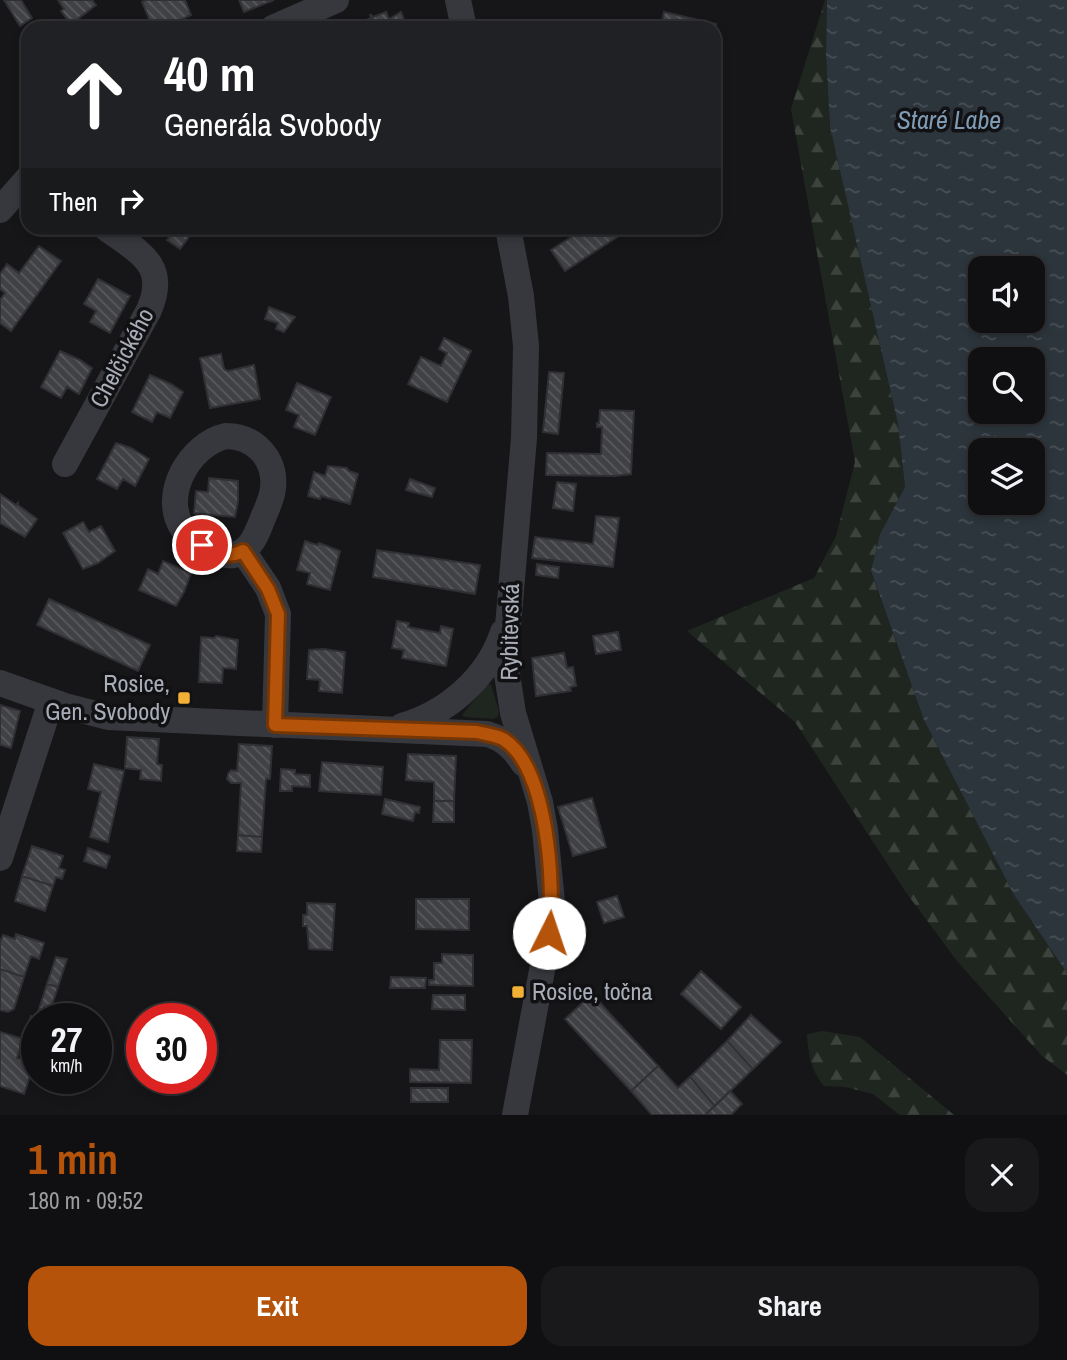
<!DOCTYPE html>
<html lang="en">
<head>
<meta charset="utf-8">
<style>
	:root { --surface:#101012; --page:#19191b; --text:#f1f3f6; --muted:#9c9d9f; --line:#303032; --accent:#b45309 }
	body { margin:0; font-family:"Archivo Narrow",sans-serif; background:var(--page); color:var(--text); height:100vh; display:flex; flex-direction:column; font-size:26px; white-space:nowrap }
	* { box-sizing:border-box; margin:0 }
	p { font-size:23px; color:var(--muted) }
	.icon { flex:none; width:38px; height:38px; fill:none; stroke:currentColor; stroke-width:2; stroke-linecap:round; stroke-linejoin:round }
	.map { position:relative; height:1115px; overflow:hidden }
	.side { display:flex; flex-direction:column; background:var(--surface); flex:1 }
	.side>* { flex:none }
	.banner { position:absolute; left:21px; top:21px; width:700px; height:214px; border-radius:21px; box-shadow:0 4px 10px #0003,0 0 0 2px var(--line); background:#202124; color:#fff; overflow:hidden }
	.fabs { position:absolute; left:968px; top:256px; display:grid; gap:14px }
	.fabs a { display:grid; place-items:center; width:77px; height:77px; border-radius:14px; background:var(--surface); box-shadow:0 4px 10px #0003,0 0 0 2px var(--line); font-size:35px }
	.speed { position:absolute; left:21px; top:1003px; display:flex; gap:14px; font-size:35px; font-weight:700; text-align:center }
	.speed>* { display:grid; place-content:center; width:91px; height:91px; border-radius:50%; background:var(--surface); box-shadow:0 4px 10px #0003,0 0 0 2px var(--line); line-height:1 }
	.speed small { font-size:18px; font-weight:400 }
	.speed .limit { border:10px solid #d22; background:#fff; color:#111 }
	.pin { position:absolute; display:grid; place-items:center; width:60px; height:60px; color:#fff; margin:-30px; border:4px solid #fff; border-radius:50%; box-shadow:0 2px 7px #0007 }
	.me { position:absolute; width:77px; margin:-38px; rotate:4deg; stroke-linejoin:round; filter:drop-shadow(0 0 5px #0008) }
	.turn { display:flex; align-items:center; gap:24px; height:147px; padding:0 28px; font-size:32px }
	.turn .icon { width:91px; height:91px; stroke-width:2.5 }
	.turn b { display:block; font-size:49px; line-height:60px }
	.then { display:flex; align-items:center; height:66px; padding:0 28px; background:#0003; gap:14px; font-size:26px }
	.round { display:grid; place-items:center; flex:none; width:74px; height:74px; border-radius:21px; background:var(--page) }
	.headline { display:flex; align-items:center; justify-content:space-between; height:119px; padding:0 28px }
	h1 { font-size:42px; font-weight:700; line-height:52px; color:var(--accent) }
	.cta { display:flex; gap:14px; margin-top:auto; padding:14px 28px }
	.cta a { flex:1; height:80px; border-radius:21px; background:var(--accent); color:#fff; font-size:28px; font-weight:700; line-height:80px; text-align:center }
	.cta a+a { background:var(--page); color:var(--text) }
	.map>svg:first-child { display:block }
</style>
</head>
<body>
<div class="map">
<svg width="1067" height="1115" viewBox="0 0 1067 1115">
	<defs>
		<pattern id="forest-firs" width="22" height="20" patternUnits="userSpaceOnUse" patternTransform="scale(1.75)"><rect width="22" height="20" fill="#1e261f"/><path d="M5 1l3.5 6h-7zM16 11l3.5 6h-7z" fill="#3c433d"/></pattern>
		<pattern id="water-ripples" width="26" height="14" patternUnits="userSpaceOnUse" patternTransform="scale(1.75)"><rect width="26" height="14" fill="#2c353c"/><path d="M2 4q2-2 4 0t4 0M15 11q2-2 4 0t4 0" fill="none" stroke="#485056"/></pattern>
		<pattern id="building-back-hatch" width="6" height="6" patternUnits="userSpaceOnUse" patternTransform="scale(1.75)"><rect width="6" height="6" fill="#404145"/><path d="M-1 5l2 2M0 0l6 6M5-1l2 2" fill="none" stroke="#595a5e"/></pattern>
	</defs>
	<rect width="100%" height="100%" fill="#161618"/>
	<path fill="#1e261f" d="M 487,684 L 491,684 L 499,711 L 498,717 L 493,719 L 465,717 L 462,715 Z"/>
	<path fill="url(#forest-firs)" d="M 825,0 L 827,0 L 826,55 L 830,127 L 898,424 L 905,487 L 880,534 L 871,572 L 924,720 L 1014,895 L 1067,973 L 1067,1075 L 1041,1055 L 957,961 L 905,891 L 795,722 L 687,631 L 814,578 L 836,536 L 855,462 L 791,109 Z
		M 822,1031 L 860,1037 L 954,1115 L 900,1115 L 873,1094 L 845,1087 L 824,1086 C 811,1071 808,1054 807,1034 Z"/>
	<path fill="url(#water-ripples)" fill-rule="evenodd" d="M 827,0 L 1067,0 L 1067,973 L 1014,895 L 924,720 L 871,571 L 880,534 L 905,487 L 898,424 L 830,127 L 826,55 ZM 980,268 L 1032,268 L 1032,320 L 980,320 ZM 980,359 L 1032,359 L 1032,411 L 980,411 ZM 980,450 L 1032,450 L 1032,502 L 980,502 Z"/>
	<path fill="url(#building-back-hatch)" stroke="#303034" stroke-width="2" d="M 4,0 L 21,0 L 32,18 L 20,26 Z
		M 58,0 L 92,0 L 96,5 L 71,24 L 61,11 L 64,9 Z
		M 146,0 L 185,0 L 191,15 L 163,28 L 153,28 L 142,2 Z
		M 239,0 L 274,0 L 244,12 Z
		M 386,12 L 389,19 L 401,12 L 406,25 L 412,22 L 415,28 L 377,28 L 370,14 L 373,17 Z
		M 664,12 L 716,24 L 714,34 L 714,28 L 661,28 Z
		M 370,14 L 377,28 L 358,28 L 361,27 L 360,23 L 371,18 Z
		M 163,228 L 196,228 L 180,249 L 167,240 L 172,234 Z
		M 585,228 L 631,228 L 565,271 L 551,250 Z
		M 39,246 L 61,261 L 11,331 L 0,323 L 0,300 L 5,293 L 0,289 L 0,274 L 7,264 L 19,273 Z
		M 98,279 L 130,296 L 110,333 L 90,322 L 96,311 L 84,304 Z
		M 269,307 L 295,317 L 284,332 L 276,329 L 278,323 L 265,319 Z
		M 444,338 L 471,351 L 447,402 L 408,384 L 421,357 L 441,366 L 447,353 L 439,349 Z
		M 60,351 L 80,360 L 92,368 L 79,394 L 67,387 L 61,398 L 41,387 Z
		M 221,354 L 224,369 L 228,371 L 254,365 L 260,399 L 210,408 L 200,358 Z
		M 549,372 L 564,373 L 558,434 L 543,432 Z
		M 150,375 L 171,384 L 183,392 L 170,418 L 157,412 L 152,422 L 132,412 Z
		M 297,383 L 331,397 L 315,435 L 294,427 L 299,415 L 286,410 Z
		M 600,410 L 634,411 L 631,474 L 615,476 L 546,475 L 547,453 L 601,454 L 602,427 L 597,427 L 597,423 L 599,423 Z
		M 116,443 L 131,448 L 149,459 L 135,486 L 123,479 L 117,489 L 97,479 Z
		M 328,466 L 347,468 L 349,471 L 358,474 L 350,504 L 321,496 L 320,499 L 308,496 L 314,472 L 325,476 Z
		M 209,478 L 238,481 L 238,502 L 235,517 L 194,513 L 196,491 L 208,492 Z
		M 410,479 L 435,488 L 432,497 L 406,490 Z
		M 557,482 L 576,484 L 573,511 L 553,508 Z
		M 0,494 L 16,505 L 18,503 L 18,505 L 37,519 L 25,537 L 0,523 Z
		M 596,516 L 619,518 L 613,567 L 532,558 L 535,537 L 593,544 Z
		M 83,522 L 89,532 L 101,526 L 115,551 L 98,563 L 83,569 L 63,533 Z
		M 305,541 L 317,545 L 319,543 L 340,551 L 330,590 L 307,584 L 310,573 L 297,570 Z
		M 377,550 L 480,565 L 475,594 L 373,577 Z
		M 163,561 L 191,573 L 184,592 L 176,606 L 139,590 L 148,569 L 158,574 Z
		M 537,564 L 559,567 L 558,578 L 536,575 Z
		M 49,599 L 150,645 L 138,671 L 37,625 Z
		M 397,621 L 409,623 L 408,627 L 440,633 L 441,626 L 453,629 L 446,666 L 402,658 L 404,650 L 392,648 Z
		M 618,632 L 621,650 L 596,654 L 593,636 Z
		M 216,636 L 238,640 L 236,669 L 223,668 L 222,683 L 199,682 L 201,637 L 214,638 Z
		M 323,649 L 345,652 L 342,693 L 319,691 L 320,680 L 307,679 L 309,650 Z
		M 564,653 L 567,668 L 573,667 L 576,686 L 570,687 L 571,691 L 536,696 L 532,658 Z
		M 0,705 L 20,711 L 11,748 L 0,745 Z
		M 127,737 L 159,739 L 157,764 L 162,765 L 161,781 L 140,779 L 141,770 L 125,768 Z
		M 239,744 L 272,746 L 270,779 L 266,779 L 262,837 L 238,835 L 241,783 L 231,783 L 227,779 L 228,774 L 231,770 L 237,771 Z
		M 408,754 L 456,756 L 454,801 L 434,801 L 434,782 L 406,780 Z
		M 322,762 L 383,767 L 381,795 L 319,791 Z
		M 94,764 L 124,771 L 108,842 L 90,837 L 101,792 L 88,789 Z
		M 281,769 L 295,770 L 295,774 L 310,775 L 310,787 L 292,786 L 292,791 L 280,791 Z
		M 592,798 L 606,847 L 573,856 L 558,807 Z
		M 385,799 L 420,807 L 419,813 L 415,812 L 413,821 L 382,814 Z
		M 434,801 L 454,801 L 454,822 L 433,822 Z
		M 238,835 L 262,837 L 261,852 L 237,851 Z
		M 32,846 L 63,856 L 59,868 L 65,870 L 62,879 L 56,877 L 53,886 L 22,876 Z
		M 88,848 L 110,856 L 106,868 L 84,861 Z
		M 22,876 L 53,886 L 45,911 L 15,901 Z
		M 617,896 L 624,917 L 604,923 L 597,902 Z
		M 416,899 L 469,899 L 469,930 L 416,929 Z
		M 307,903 L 335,904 L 332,950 L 309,949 L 307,926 L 303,926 L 303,915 L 307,915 Z
		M 16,934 L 44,943 L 39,959 L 31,956 L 24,977 L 0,969 L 0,942 L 3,935 L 15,939 Z
		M 442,954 L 473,955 L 473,986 L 429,985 L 429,980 L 434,980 L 434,963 L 442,963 Z
		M 56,957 L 67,959 L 58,987 L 47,984 Z
		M 0,969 L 24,977 L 14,1009 L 8,1012 L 0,1010 Z
		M 701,971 L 741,1007 L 721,1029 L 681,994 Z
		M 391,977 L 426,978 L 425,988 L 390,988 Z
		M 47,984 L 58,987 L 51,1008 L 59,1010 L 57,1018 L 38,1012 Z
		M 592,994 L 658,1066 L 631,1091 L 565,1019 Z
		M 433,995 L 465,995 L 465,1010 L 432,1009 Z
		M 751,1015 L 781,1042 L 753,1069 L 727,1041 Z
		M 31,1016 L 38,1018 L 37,1031 L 27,1028 Z
		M 0,1032 L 23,1039 L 17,1058 L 34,1064 L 24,1094 L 0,1086 Z
		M 440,1040 L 472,1040 L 471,1083 L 410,1082 L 410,1069 L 439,1070 Z
		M 727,1041 L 753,1069 L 715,1106 L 690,1077 Z
		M 658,1066 L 678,1088 L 690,1077 L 715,1106 L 705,1115 L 652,1115 L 631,1091 Z
		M 411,1088 L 448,1088 L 448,1102 L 411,1102 Z
		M 730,1091 L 742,1104 L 731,1115 L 705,1115 Z"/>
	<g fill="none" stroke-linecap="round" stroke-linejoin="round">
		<path stroke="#37383d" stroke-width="26" d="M 458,0 L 464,28
			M 273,28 L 336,0
			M 0,210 L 28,178
			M 508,228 L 521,296 L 526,346 L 524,438 L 505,661 L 513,713 L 540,802 L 545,830 L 552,902 L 549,933 L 515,1115
			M 226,436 C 254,436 276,458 273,488 C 272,500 265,512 261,523 C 256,535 251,548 239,553 C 229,558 219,554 209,549 C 200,544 189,538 183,529 C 160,495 190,444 226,436 Z
			M 65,464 L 149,310 C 169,264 138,252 106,228
			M 243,551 L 268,588 L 278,614 L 275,725
			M 0,683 L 65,706 L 108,717 L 487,734 C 505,739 514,749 524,764
			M 402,726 C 447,713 488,678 503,632
			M 0,858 L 51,701"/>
	</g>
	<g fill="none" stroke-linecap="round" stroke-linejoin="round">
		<defs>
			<path id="route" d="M 202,545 C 216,552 228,559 243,551 L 268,589 L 278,614 L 275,725 L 477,732 C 485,734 495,735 503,739 C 548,766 555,886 549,933"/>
		</defs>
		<use href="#route" stroke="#753606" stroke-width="18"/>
		<use href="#route" stroke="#b45309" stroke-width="12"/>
	</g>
	<g fill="#f2b134" stroke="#111113" stroke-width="2.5">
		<rect x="177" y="691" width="14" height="14" rx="3.5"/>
		<rect x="511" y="985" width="14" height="14" rx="3.5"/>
	</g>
	<g text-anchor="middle" stroke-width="7" stroke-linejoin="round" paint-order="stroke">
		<g font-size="24" fill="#a8adb8" stroke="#111113">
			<text transform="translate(122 358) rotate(-62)" y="8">Chelčického</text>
			<text transform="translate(510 632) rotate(-89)" y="8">Rybitevská</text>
		</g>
		<g font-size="24" fill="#a8adb8" stroke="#111113" text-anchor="end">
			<text x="170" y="692">Rosice,<tspan x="170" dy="28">Gen. Svobody</tspan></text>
			<text x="532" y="1000" text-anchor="start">Rosice, točna</text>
		</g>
		<g font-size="26" font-style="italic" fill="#7f9bb3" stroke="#111113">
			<text x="949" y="129">Staré Labe</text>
		</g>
	</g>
</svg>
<div class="fabs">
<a><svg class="icon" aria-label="sound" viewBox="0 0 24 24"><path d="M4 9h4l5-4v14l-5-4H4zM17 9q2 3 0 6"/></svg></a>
<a><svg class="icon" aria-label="search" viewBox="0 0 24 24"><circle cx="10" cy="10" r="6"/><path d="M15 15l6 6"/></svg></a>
<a><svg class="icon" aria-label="layers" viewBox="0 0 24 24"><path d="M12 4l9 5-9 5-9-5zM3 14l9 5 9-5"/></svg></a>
</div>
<div class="speed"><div>27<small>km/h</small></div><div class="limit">30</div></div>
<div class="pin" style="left:202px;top:545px;background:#d93025"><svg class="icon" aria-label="arrive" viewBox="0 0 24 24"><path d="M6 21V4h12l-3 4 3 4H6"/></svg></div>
<svg class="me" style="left:549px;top:933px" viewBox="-20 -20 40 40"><circle r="19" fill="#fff"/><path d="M0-13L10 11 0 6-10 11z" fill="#b45309"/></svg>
<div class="banner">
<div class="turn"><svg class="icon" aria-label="ahead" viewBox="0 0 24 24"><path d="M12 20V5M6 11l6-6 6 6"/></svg><div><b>40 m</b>Generála Svobody</div></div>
<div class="then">Then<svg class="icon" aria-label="right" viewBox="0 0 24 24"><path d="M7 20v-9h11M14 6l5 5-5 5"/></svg></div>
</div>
</div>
<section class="side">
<div class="headline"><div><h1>1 min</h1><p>180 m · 09:52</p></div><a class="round"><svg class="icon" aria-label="close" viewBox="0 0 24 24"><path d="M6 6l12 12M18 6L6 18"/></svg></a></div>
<div class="cta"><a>Exit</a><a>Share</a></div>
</section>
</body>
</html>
